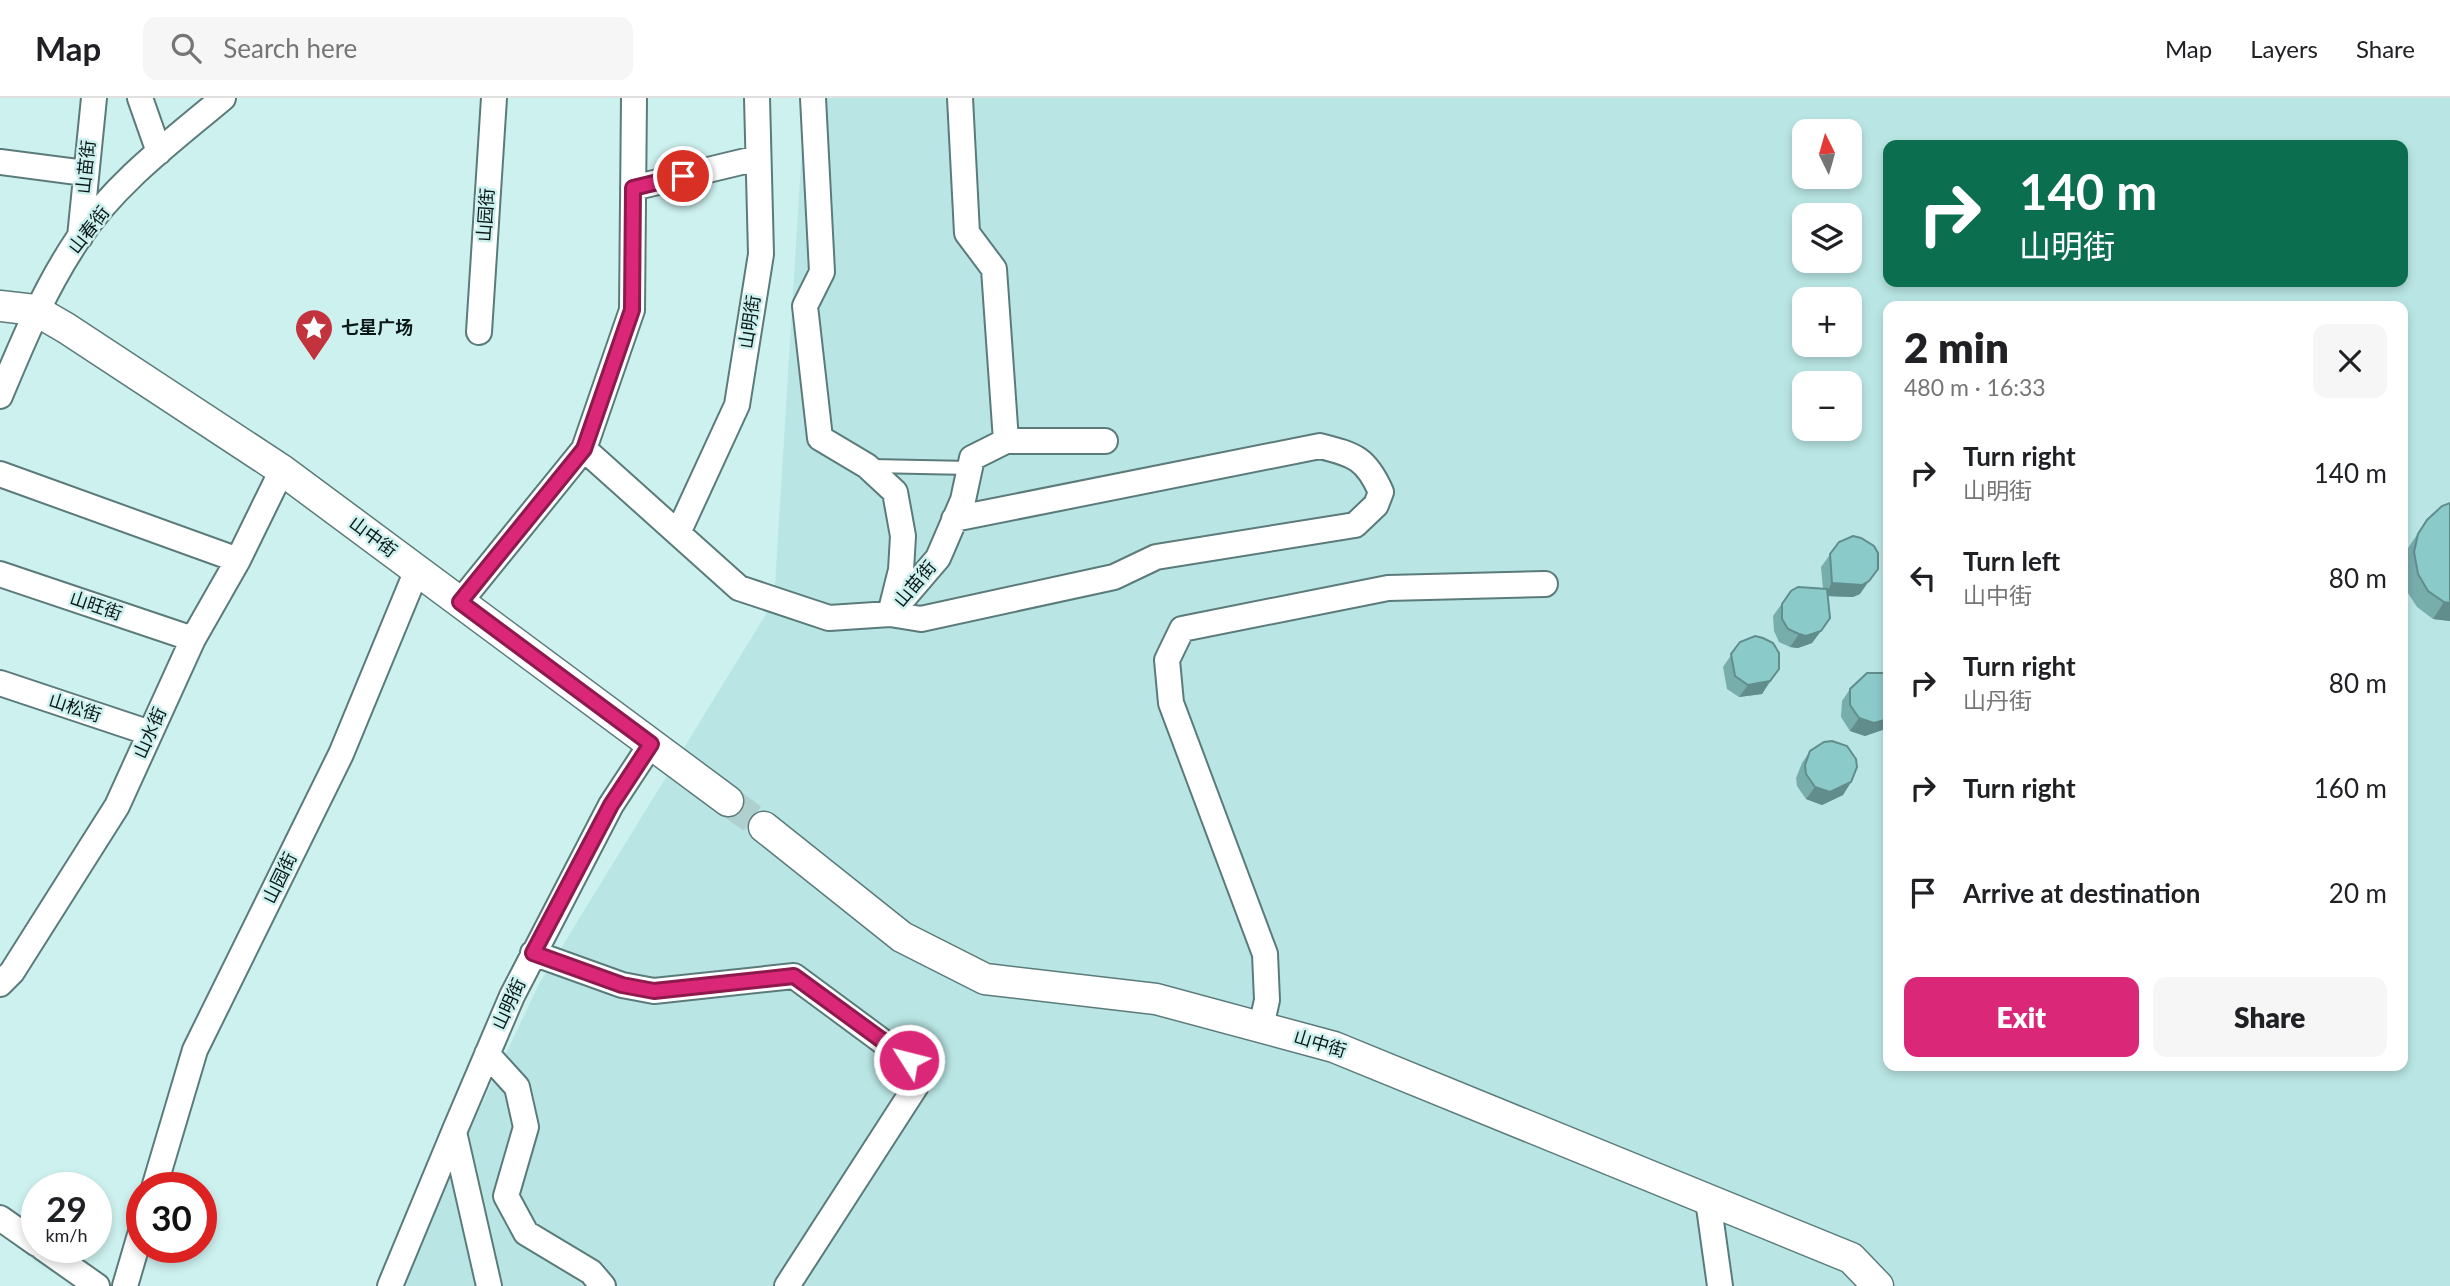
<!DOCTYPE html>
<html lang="en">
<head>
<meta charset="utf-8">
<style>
	:root { --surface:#fff; --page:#f6f6f6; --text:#202124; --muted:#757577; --line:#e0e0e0; --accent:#db2777 }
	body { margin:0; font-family:Lato,"Noto Sans SC",sans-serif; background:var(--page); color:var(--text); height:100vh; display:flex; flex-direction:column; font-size:26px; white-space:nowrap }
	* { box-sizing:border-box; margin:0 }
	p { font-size:23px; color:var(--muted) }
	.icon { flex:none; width:38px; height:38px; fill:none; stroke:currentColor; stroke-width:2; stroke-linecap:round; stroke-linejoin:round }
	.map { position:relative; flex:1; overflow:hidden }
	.drawer { position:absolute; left:1883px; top:203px; width:525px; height:770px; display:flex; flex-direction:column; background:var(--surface); border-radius:14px; box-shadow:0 4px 10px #0003 }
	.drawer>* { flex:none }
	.top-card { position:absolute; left:1883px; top:42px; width:525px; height:147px; border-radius:14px; box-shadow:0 4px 10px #0003; background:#0b6e4f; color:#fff; overflow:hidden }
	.needle { width:46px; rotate:355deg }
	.buttons { position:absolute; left:1792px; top:21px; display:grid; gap:14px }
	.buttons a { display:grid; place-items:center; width:70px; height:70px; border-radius:14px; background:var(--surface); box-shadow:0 4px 10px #0003; font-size:35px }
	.speed { position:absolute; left:21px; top:1074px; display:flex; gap:14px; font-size:35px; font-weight:700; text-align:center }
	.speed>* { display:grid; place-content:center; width:91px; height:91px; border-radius:50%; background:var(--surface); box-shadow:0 4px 10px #0003; line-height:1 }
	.speed small { font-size:18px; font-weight:400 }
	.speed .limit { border:10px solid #d22; background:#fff; color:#111 }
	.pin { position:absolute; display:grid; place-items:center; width:60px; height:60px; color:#fff; margin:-30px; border:4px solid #fff; border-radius:50%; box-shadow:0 2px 7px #0007 }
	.me { position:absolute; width:77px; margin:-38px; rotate:306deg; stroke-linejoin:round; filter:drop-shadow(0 0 5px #0008) }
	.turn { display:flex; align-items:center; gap:24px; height:147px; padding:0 21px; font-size:32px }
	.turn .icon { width:91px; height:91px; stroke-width:2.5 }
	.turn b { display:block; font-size:49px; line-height:60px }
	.round { display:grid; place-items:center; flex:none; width:74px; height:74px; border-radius:14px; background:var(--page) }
	.headline { display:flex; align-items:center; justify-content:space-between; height:119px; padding:0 21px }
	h1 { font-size:42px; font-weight:800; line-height:52px }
	.button { display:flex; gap:14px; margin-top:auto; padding:14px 21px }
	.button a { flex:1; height:80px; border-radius:14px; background:var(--accent); color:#fff; font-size:28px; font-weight:800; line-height:80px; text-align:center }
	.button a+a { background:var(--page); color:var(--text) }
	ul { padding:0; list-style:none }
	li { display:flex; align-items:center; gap:21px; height:105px; padding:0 21px }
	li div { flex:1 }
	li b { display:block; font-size:26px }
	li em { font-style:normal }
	header { display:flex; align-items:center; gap:42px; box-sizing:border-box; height:98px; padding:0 35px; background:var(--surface); border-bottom:2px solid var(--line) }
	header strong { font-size:33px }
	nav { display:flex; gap:38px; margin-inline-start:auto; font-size:24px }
	.search { width:490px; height:63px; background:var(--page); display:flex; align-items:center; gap:18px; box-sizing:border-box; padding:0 24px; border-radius:14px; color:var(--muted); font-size:26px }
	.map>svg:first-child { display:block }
</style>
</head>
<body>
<header>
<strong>Map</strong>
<div class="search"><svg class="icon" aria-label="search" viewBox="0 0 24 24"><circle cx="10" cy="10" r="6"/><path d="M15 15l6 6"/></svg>Search here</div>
<nav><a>Map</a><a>Layers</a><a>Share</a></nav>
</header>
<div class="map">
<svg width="2450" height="1188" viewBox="0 0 2450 1188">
	<rect width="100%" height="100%" fill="#cdf1ef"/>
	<path fill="#b9e6e4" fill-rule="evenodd" d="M 805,0 L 2450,0 L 2450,1188 L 395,1188 L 539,886 L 774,503 ZM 1804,33 L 1850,33 L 1850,79 L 1804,79 ZM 1888,47 L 2403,47 L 2403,184 L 1888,184 ZM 1804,117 L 1850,117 L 1850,163 L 1804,163 ZM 1804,201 L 1850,201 L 1850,247 L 1804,247 ZM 1888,208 L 2403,208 L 2403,968 L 1888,968 ZM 1804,285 L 1850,285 L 1850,331 L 1804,331 Z"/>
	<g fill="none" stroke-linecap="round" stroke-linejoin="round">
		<path stroke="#b0d0cf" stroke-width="30" stroke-dasharray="30 15" stroke-linecap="butt" d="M 728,703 L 764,729"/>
		<defs>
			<path id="service" d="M 871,368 L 970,370"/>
			<path id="minor" d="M 140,0 L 159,54
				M 813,0 L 822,174 L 805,208 L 820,340 L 867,368 L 895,394 L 903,438 L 901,472 L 890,516 L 921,521 L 1114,479 L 1156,459 L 1355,427 L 1376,407 L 1381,394 C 1366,360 1355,357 1320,348 L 954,421
				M 960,0 L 967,135 L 994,171 L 1006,343
				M 0,64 L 85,75
				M 633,90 L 758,60
				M 80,139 L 94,0
				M 479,234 L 494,0
				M 0,298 C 23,243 45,190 78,141 C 115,85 172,43 223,0
				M 584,351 L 739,490 L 829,520 L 890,516 L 938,460 L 963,402 L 972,360 L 1006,343 L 1105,343
				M 0,376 L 238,462
				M 678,435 L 737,307 L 761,156 L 757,0
				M 0,476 L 193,541
				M 460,504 L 584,351 L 632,212 L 634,0
				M 0,585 L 150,635
				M 533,855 L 622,887 L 654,893 L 794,878 L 909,963 L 916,988 L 787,1188
				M 0,886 L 12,874 L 117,708 L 193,541 L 238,462 L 282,372
				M 1261,929 L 1267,902 L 1265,856 L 1171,605 L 1167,562 L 1182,531 L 1388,490 L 1545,486
				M 487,956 L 517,989 L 526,1029 L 506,1098 L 526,1135 L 591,1174 L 603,1188
				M 154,1090 L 195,952 L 341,656 L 417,472
				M 1708,1102 L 1720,1188
				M 0,1120 L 37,1146
				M 43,1150 L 97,1188
				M 125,1188 L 142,1130
				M 390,1188 L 454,1034
				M 489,1188 L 454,1034 L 512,898 L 611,707 L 651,646"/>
			<path id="tertiary" d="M 0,208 L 35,212 L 66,230 L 282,372 L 728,703
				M 764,729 L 902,839 L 985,881 L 1156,901 L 1334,949 L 1851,1160 L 1878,1188"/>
		</defs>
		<use href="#service" stroke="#5b7b7a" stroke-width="16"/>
		<use href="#minor" stroke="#5b7b7a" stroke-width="28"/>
		<use href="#tertiary" stroke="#5b7b7a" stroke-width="33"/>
		<use href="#service" stroke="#fff" stroke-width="12"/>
		<use href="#minor" stroke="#fff" stroke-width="24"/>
		<use href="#tertiary" stroke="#fff" stroke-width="30"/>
	</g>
	<path fill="#77aeac" d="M 2450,405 L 2450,523 L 2433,521 L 2417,509 L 2406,492 L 2403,469 L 2406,453 L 2427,422 Z
		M 1839,444 L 1860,496 L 1853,499 L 1827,498 L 1830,520 L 1812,545 L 1798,550 L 1790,549 L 1779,544 L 1774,533 L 1773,518 L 1791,493 L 1823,491 L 1821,469 Z
		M 1740,544 L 1779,571 L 1762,596 L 1739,599 L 1727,591 L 1723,569 Z
		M 1888,578 L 1888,630 L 1865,638 L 1850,633 L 1841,619 L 1842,603 L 1850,591 Z
		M 1810,653 L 1851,684 L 1843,697 L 1822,707 L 1806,701 L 1797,688 L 1796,680 L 1802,665 Z"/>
	<path fill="#618d8c" d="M 1869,483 L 1860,496 L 1853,499 L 1824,498 L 1832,485 Z
		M 2444,504 L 2450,505 L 2450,523 L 2433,521 Z
		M 1821,533 L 1812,545 L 1798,550 L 1790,549 L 1799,536 Z
		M 1770,583 L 1762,596 L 1739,599 L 1748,587 Z
		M 1859,620 L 1888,621 L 1888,630 L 1865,638 L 1850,633 Z
		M 1851,684 L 1843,697 L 1822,707 L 1806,701 L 1815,689 Z"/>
	<path fill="#8acac8" stroke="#618d8c" stroke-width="2" d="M 2450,405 L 2450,505 L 2444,504 L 2428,493 L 2418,476 L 2414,454 L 2418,436 L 2427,422 L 2442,408 Z
		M 1853,438 L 1861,440 L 1874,448 L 1878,455 L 1878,471 L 1869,483 L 1862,487 L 1832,485 L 1830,456 L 1839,444 Z
		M 1798,489 L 1827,491 L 1830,520 L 1821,533 L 1806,538 L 1799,536 L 1788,531 L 1782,521 L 1782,506 L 1791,493 Z
		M 1755,538 L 1763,540 L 1773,545 L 1779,555 L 1779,571 L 1770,583 L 1748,587 L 1735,578 L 1731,556 L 1740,544 Z
		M 1867,575 L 1884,575 L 1888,578 L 1888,621 L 1874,625 L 1859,620 L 1850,607 L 1850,591 Z
		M 1832,643 L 1847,648 L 1856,661 L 1857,669 L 1851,684 L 1830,694 L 1815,689 L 1806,676 L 1805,667 L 1810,653 L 1824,644 Z"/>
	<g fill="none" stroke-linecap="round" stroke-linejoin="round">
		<defs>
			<path id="route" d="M 683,78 L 633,90 L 632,212 L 584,351 L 460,504 L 651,646 L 611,707 L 533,855 L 622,887 L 654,893 L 794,878 L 909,962"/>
		</defs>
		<use href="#route" stroke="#8e194d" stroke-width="18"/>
		<use href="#route" stroke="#db2777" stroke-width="12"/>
	</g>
	<defs>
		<symbol id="sight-pin" viewBox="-11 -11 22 30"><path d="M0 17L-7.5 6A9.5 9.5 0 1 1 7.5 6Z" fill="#c3333e" stroke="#cdf1ef"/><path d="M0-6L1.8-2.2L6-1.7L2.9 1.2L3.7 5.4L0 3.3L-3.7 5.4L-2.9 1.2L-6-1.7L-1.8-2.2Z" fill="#fff"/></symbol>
	</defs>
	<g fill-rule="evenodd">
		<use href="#sight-pin" x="292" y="208" width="44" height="60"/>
	</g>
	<g text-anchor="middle" stroke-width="5" stroke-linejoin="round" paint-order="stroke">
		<g font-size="18" fill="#0a1717" stroke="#cdf1ef">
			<text transform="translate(86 69) rotate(-84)" y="6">山苗街</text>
			<text transform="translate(486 117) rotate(-86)" y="6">山园街</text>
			<text transform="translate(89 132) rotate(-52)" y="6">山春街</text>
			<text transform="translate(750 224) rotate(-81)" y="6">山明街</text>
			<text transform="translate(373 439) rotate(37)" y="6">山中街</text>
			<text transform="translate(915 486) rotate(-50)" y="6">山苗街</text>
			<text transform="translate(96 508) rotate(19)" y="6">山旺街</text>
			<text transform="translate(75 610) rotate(18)" y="6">山松街</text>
			<text transform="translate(150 635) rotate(-66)" y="6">山水街</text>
			<text transform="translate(280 780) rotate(-64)" y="6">山园街</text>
			<text transform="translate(509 906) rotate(-65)" y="6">山明街</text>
			<text transform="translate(1320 946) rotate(17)" y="6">山中街</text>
		</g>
		<g font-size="18" font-weight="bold" fill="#0a1717" stroke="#cdf1ef" text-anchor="start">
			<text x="341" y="236">七星广场</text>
		</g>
	</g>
</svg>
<div class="buttons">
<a><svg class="needle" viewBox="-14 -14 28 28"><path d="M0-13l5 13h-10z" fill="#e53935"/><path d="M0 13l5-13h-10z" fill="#757577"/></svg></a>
<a><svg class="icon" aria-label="layers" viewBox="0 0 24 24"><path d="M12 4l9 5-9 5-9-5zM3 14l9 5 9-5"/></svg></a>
<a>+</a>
<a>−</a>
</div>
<div class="speed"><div>29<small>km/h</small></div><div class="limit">30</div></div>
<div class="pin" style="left:683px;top:78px;background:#d93025"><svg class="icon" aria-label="arrive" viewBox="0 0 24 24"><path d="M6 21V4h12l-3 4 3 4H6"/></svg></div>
<svg class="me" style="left:909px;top:962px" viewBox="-20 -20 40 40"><circle r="17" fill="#db2777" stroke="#fff" stroke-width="3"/><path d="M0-11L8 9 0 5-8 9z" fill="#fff"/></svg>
<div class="top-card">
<div class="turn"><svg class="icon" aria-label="right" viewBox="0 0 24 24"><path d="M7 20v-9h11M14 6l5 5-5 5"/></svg><div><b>140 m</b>山明街</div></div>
</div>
<section class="drawer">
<div class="headline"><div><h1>2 min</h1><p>480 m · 16:33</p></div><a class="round"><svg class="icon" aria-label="close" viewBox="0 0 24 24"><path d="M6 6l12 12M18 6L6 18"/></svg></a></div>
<ul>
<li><svg class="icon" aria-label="right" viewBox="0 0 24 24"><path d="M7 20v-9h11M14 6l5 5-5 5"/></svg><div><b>Turn right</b><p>山明街</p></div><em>140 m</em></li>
<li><svg class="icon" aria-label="left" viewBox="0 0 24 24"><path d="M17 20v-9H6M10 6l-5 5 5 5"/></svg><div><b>Turn left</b><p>山中街</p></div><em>80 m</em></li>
<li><svg class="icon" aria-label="right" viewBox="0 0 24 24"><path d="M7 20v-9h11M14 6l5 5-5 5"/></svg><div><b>Turn right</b><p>山丹街</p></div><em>80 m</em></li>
<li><svg class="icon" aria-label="right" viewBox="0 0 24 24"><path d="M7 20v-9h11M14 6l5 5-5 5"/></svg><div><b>Turn right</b></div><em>160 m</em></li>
<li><svg class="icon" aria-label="arrive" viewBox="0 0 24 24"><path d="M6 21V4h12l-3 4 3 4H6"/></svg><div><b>Arrive at destination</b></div><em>20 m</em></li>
</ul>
<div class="button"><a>Exit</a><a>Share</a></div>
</section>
</div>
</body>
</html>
